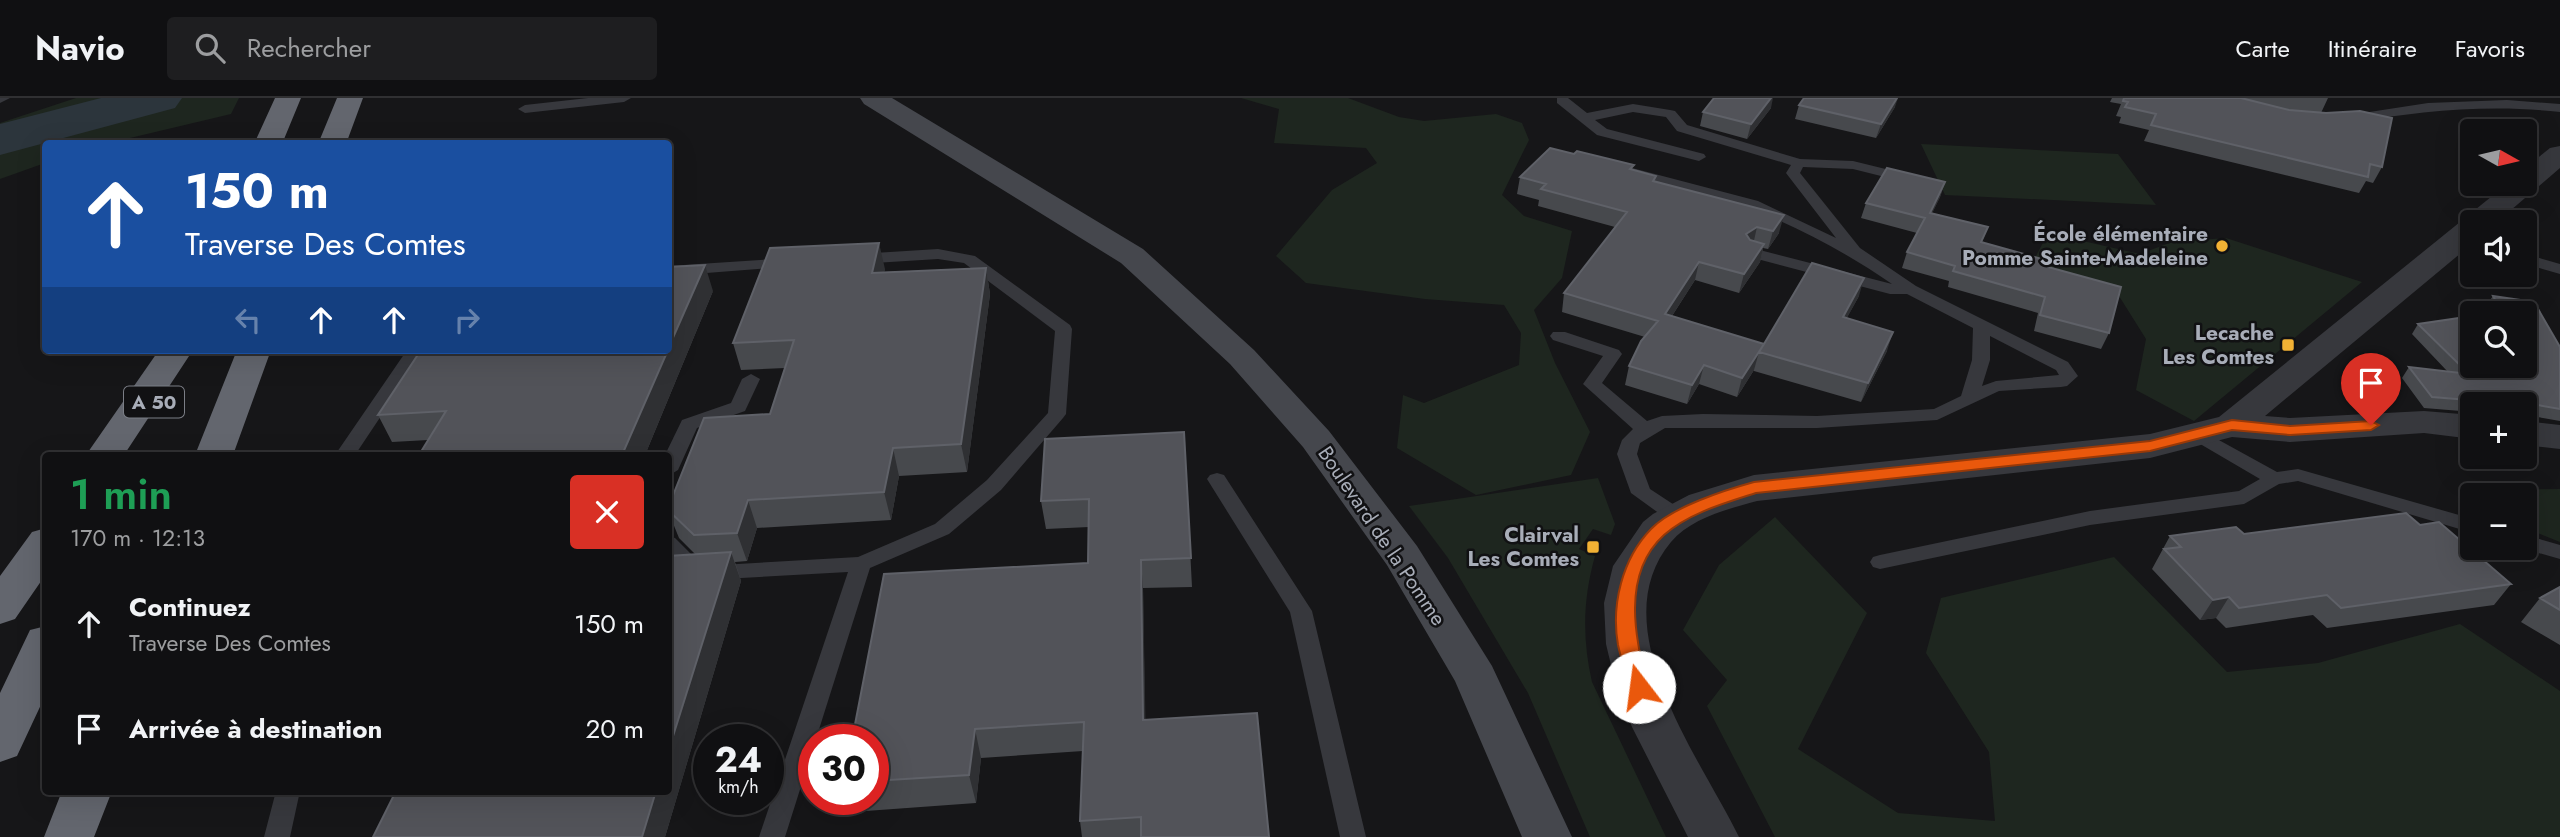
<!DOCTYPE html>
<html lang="fr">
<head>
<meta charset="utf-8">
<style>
	:root { --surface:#101012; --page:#1e1e20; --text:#f1f3f6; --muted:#9c9d9f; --line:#303032 }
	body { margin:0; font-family:Jost,sans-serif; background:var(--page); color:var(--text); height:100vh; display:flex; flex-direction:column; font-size:26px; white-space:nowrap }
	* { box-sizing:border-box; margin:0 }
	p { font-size:23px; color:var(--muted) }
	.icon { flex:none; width:38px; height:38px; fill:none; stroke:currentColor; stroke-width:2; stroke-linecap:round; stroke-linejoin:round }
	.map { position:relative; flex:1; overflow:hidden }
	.details { position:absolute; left:42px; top:354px; width:630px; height:343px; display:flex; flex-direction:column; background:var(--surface); border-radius:7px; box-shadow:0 7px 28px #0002,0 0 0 2px var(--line) }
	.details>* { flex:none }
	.guide { position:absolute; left:42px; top:42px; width:630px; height:214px; border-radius:7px; box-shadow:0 7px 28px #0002,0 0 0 2px var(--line); background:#1a4fa0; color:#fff; overflow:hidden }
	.needle { width:46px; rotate:98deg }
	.buttons { position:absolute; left:2460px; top:21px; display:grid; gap:14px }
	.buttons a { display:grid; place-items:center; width:77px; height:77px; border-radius:7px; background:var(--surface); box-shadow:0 7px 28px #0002,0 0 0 2px var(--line); font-size:35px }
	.speed { position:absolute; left:693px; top:626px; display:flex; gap:14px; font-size:35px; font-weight:700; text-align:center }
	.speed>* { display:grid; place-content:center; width:91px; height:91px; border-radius:50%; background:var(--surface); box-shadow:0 7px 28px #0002,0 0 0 2px var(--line); line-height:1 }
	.speed small { font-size:18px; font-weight:400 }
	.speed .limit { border:10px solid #d22; background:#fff; color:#111 }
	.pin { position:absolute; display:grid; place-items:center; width:60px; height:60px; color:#fff; margin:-72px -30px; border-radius:50% 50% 50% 0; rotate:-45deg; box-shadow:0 0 7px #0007 }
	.pin .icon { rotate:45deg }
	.me { position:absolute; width:77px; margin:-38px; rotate:345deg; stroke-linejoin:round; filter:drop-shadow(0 0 5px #0008) }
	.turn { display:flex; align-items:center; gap:24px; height:147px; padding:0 28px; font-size:32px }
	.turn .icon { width:91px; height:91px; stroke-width:2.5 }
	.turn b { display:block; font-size:49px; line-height:60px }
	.lanes { display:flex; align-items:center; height:66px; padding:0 28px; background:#0003; justify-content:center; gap:35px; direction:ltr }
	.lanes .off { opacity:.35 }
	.round { display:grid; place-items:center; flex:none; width:74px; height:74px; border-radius:7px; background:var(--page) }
	.summary { display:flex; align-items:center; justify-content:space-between; height:119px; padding:0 28px }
	h1 { font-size:42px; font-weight:600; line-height:52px; color:#1e9e55 }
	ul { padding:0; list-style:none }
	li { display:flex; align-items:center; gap:21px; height:105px; padding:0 28px }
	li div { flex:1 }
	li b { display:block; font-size:26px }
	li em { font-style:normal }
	header { display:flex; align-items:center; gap:42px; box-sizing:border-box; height:98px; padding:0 35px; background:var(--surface); border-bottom:2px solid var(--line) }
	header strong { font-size:33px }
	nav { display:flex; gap:38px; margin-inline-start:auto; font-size:24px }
	.search { width:490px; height:63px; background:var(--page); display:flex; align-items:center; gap:18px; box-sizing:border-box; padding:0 24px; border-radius:7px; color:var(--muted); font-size:26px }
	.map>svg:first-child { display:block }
</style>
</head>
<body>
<header>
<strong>Navio</strong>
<div class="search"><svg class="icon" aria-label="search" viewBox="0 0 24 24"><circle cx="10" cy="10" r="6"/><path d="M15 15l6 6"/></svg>Rechercher</div>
<nav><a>Carte</a><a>Itinéraire</a><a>Favoris</a></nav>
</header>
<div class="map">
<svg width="2560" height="739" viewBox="0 0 2560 739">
	<rect width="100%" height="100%" fill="#161618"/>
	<path fill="#1e261f" d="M 76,0 L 239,0 L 231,16 L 109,45 L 46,46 L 45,65 L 0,81 L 0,25 Z
		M 1241,0 L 1348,0 L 1399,19 L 1424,23 L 1496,16 L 1522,25 L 1529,42 L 1502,97 L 1524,118 L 1572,133 L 1562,180 L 1534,212 L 1555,265 L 1590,334 L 1571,377 L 1476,397 L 1397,350 L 1403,297 L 1424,305 L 1519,267 L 1521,235 L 1504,207 L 1425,201 L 1306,185 L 1276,158 L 1332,92 L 1377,65 L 1366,50 L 1274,45 L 1279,11 Z
		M 1921,46 L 2118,56 L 2156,107 L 1945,97 Z
		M 2048,135 L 2140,156 L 2172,144 L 2226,140 L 2362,184 L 2194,323 L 2136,292 L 2146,241 L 2119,198 L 2034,162 Z
		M 1598,380 L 1615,426 L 1611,437 L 1593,431 L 1579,451 L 1595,458 C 1583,501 1582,540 1592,584 L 1666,739 L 1590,739 L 1528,595 L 1448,460 L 1409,408 Z
		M 2560,391 L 2560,444 L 2525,430 L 2525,397 L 2491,397 L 2488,392 Z
		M 1775,419 L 1867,515 L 1798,651 L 1898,715 L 1995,723 L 1989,654 L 1926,555 L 1941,500 L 2114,459 L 2227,574 L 2318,565 L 2460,526 L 2560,593 L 2560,739 L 1775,739 L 1707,608 L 1727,582 L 1683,532 L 1719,467 Z"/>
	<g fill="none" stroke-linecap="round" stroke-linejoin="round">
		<path fill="#2c353c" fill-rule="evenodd" d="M 101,0 L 182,0 L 175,10 L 0,57 L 0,26 Z"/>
		<path fill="#37383d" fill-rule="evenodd" d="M 0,0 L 10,0 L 0,5 Z
			M 588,0 L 631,0 L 624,4 L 525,15 L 518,11 L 525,7 Z
			M 1557,0 L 1568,0 L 1587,15 L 1633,6 L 1670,12 L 1675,13 L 1687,27 L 1800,61 L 1853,63 L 1914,78 L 1916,81 L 1914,84 L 1909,85 L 1853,71 L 1803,69 L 1800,75 L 1860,150 L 1916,188 L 2068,264 L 2078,278 L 2067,288 L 2061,289 L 1999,293 L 1937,322 L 1817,330 L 1665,330 L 1640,345 L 1637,356 L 1650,391 L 1685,414 L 1688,419 L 1685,424 L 1671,424 L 1631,395 L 1617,356 L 1622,342 L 1633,331 L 1583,286 L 1603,258 L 1553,242 L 1550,238 L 1553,234 L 1565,234 L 1619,252 L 1622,256 L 1602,285 L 1647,323 L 1662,318 L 1703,316 L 1817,318 L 1934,311 L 1961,298 L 1972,262 L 1973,230 L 1907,196 L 1890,196 L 1746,158 L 1744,155 L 1752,150 L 1892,186 C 1847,155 1797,128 1746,109 C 1707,96 1667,87 1627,77 L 1625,74 L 1632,70 L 1758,103 L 1836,140 L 1786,75 L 1791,67 L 1677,33 L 1666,19 L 1633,14 L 1595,22 L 1607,31 L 1704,56 L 1706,59 L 1699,63 L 1597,37 L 1557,5 ZM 1990,238 L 2056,272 L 2059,277 L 1996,283 L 1982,288 L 1990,262 Z
			M 2507,2 L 2560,6 L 2560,14 C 2489,6 2420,13 2350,25 L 2343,21 L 2350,17 L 2428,5 Z
			M 938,151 L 975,158 L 1070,227 L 1072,231 L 1066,316 L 1063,320 L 1001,392 L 949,436 L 870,470 L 785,739 L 759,739 L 848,474 L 668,484 L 668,470 L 679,469 L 668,458 L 668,438 L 675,440 L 703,468 L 858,459 L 935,426 L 987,382 L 1048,315 L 1055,233 L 964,165 L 938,161 L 858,166 L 850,161 L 858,156 Z
			M 2525,156 L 2560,166 L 2560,176 L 2525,166 Z
			M 790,160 L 798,165 L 796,168 L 668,178 L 668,168 Z
			M 407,252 L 425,252 L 355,357 L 335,357 Z
			M 751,276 L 760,281 L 745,313 L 697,330 L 678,372 L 668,378 L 668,357 L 665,357 L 682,322 L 731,305 L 742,281 Z
			M 2197,330 L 2277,374 L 2298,371 L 2473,421 L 2473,435 L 2298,383 L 2279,386 L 2244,406 L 2090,427 L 1880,471 L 1873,469 L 1870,464 L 1873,459 L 1880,457 L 2090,413 L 2239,393 L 2260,381 L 2190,340 L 2188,336 Z
			M 1217,375 L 1224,377 L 1312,513 L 1366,739 L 1340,739 L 1290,514 L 1207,381 L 1210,377 Z
			M 2525,437 L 2560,447 L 2560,461 L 2521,450 L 2525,450 Z
			M 276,693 L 300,693 L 290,739 L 264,739 Z"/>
		<path fill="#37383d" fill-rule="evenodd" d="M 2560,48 L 2560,70 L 2497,124 L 2473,124 L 2473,145 L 2265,318 L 2290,320 L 2424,313 L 2473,317 L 2473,341 L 2424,335 L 2290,344 L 2232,339 L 2150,360 L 1757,403 C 1728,411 1691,420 1671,444 C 1600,529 1701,661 1739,739 L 1688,739 L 1632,629 L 1616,588 L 1606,546 L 1604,505 L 1613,468 L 1643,424 L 1653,416 L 1689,397 L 1754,377 L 2150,336 L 2219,319 L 2507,86 L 2525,86 L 2525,70 L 2550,50 Z
			M 2525,323 L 2560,327 L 2560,351 L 2525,347 Z"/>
		<path fill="#45474d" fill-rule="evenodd" d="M 860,0 L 892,0 L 1143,151 L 1254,252 L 1329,333 L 1417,448 L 1492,568 L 1572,739 L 1522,739 L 1455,583 L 1387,467 L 1303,349 L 1230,266 L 1121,165 L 864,6 Z"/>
		<path fill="#63666e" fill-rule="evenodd" d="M 275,0 L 301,0 L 282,46 L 254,46 Z
			M 337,0 L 363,0 L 346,46 L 318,46 Z
			M 159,252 L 193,252 L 124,357 L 86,357 Z
			M 237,252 L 271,252 L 233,357 L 195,357 Z
			M 46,430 L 46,476 L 15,521 L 0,526 L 0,478 L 32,434 Z
			M 46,528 L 46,596 L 17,658 L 0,664 L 0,595 L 30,532 Z
			M 62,693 L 112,693 L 94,739 L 44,739 Z"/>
	</g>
	<path fill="#47494d" d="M 2112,0 L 2328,0 L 2321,15 L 2382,69 L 2373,85 L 2366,83 L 2359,95 L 2144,43 L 2149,32 L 2119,25 L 2121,19 L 2116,18 L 2121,6 L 2110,4 Z
		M 1799,7 L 1895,9 L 1876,40 L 1795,21 Z
		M 1771,10 L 1747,41 L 1700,28 L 1703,14 Z
		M 1633,72 L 1656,78 L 1655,83 L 1779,135 L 1768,151 L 1763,150 L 1760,164 L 1739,195 L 1695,182 L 1672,218 L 1764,246 L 1859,198 L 1846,221 L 1887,253 L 1861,304 L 1754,273 L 1754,272 L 1737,299 L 1699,286 L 1687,306 L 1625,287 L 1629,268 L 1645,239 L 1562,214 L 1564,195 L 1615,129 L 1538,108 L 1539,102 L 1517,96 L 1520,79 Z
		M 1945,84 L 1940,99 L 1932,115 L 1988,129 L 1982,144 L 2048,169 L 2109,235 L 2101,251 L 2034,233 L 2038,215 L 1948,189 L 1949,183 L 1902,170 L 1907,154 L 1917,135 L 1861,120 L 1866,105 Z
		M 986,170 L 990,196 L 967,374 L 899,378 L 891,422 L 757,430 L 747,463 L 735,464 L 741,483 L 665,739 L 373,739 L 695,456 L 679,440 L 668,413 L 668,410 L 770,316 L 785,270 L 741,272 L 733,245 L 885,171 L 884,174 Z
		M 713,193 L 645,357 L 419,357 L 428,342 L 392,344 L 378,317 L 668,252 Z
		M 2493,198 L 2534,204 L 2560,249 L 2560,323 L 2532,318 L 2531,338 L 2525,346 L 2525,306 L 2473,306 L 2473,314 L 2424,310 L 2402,280 L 2409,269 L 2448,274 L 2412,236 L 2418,226 L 2473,218 L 2473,268 L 2525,268 L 2525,215 L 2490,215 L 2486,208 Z
		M 1184,334 L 1192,489 L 1143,490 L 1145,622 L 1269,739 L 1082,739 L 1080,723 L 1083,653 L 981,660 L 976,705 L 852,714 L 849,702 L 873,702 L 873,642 L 1088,465 L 1089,429 L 1046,431 L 1041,403 Z
		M 2420,427 L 2511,486 L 2494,507 L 2327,530 L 2313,517 L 2226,530 L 2216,520 L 2200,522 L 2152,471 L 2170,438 L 2244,436 Z
		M 2560,489 L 2560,547 L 2521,524 L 2540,500 Z"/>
	<path fill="#2f3033" d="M 1771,0 L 1773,0 L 1771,10 L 1747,41 L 1751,26 Z
		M 1897,0 L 1898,0 L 1895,9 L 1876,40 L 1881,26 Z
		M 1945,84 L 1940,99 L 1925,130 L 1930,115 Z
		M 1784,117 L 1779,135 L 1768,151 L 1773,133 Z
		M 1757,129 L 1753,147 L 1746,136 Z
		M 879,145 L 885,171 L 878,201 L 872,175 Z
		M 1764,146 L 1760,164 L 1739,195 L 1744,176 Z
		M 1699,164 L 1695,182 L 1661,235 L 1665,216 Z
		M 705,167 L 713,193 L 645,357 L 622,357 Z
		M 986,170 L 990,196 L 967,374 L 961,346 Z
		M 1864,180 L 1859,198 L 1837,238 L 1843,219 Z
		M 1893,234 L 1887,253 L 1861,304 L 1868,285 Z
		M 1764,246 L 1759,254 L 1754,272 L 1737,299 L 1742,280 Z
		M 1704,267 L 1699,286 L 1687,306 L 1692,287 Z
		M 893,350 L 899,378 L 891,422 L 884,394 Z
		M 748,402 L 757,430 L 747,463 L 737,435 Z
		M 731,454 L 741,483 L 665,739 L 642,739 L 656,693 L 668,693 L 668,654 Z
		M 1141,462 L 1143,490 L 1146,651 L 1143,622 Z
		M 2229,499 L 2216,520 L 2200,522 L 2213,502 Z
		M 975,631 L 981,660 L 976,705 L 969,677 Z"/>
	<path fill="#525359" stroke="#5f6168" stroke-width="2" d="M 1714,0 L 1771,0 L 1751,26 L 1703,14 Z
		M 1804,0 L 1897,0 L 1881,26 L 1799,7 Z
		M 2124,0 L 2241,0 L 2289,12 L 2326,15 L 2360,13 L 2392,20 L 2382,69 L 2370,66 L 2368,79 L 2151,27 L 2156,16 L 2125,9 L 2128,4 L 2123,3 Z
		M 1550,50 L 1574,56 L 1577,53 L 1634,67 L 1630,71 L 1656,78 L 1653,83 L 1784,117 L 1773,133 L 1757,129 L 1746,136 L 1750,142 L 1764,146 L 1744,176 L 1699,164 L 1665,216 L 1764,246 L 1812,165 L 1864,180 L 1843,219 L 1893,234 L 1868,285 L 1759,254 L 1764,246 L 1742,280 L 1704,267 L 1692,287 L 1629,268 L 1641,243 L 1658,223 L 1564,195 L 1627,114 L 1541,91 L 1546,86 L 1520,79 Z
		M 1887,70 L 1945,84 L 1930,115 L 1988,129 L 1981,144 L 2049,163 L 2048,169 L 2121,189 L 2109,235 L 2040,217 L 2045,199 L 1953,173 L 1955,168 L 1907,154 L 1925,120 L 1866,105 Z
		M 879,145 L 872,175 L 986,170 L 961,346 L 893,350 L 884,394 L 748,402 L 737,435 L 694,437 L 668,412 L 668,410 L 704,320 L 770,316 L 794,242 L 733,245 L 770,150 Z
		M 705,167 L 668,251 L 668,169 Z
		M 2493,198 L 2534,204 L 2560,249 L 2560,311 L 2532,306 L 2531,338 L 2525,332 L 2525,306 L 2482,306 L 2481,303 L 2432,299 L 2409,269 L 2469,276 L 2418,226 L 2473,218 L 2473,268 L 2525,268 L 2525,215 L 2495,215 L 2502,214 Z
		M 421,252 L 668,252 L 622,357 L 419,357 L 446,313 L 378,317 Z
		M 1184,334 L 1191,460 L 1141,462 L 1143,622 L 1257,615 L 1269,739 L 1141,739 L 1141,719 L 1080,723 L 1084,624 L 975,631 L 969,677 L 873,683 L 873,642 L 852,642 L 884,476 L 1088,465 L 1089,401 L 1041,403 L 1045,341 Z
		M 2406,415 L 2420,427 L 2439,424 L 2511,486 L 2341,510 L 2327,497 L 2239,510 L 2229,499 L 2213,502 L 2164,451 L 2181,449 L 2170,438 L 2236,429 L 2244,436 Z
		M 731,454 L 668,654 L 668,458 Z
		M 2560,489 L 2560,512 L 2540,500 Z
		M 396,693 L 656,693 L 642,739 L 373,739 Z"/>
	<path fill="#ea580c" stroke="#983908" stroke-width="2" d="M 2232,322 L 2290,328 L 2371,323 L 2379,327 L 2371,332 L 2290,337 L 2232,332 L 2150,353 L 1756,395 C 1725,405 1689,415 1664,437 C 1621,476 1635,542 1648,589 L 1646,595 L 1639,597 L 1632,595 L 1629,589 C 1626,576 1621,561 1618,547 C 1611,507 1622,461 1651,431 C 1672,409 1725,392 1754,384 L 2150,343 Z"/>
	<g fill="#f2b134" stroke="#111113" stroke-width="2.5">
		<circle cx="2222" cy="148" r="7"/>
		<rect x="2281" y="240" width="14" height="14" rx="3.5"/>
		<rect x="1586" y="442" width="14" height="14" rx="3.5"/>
	</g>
	<g text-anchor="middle" stroke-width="5" stroke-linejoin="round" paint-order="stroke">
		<rect fill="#111113" stroke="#7b7e86" stroke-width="2" x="124" y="288.5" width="60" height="31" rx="5"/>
		<g font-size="19" font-weight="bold" fill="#a8adb8">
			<text x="154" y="311">A 50</text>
		</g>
		<g font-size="21" font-weight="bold" fill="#a8adb8" stroke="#111113" text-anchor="end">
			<text x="2208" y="143">École élémentaire<tspan x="2208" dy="24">Pomme Sainte-Madeleine</tspan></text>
			<text x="2274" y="242">Lecache<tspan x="2274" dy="24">Les Comtes</tspan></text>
			<text x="1579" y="444">Clairval<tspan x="1579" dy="24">Les Comtes</tspan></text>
		</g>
		<g font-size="21" fill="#a8adb8" stroke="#111113">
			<text transform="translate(1382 438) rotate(56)" y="7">Boulevard de la Pomme</text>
		</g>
	</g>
</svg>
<div class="buttons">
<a><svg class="needle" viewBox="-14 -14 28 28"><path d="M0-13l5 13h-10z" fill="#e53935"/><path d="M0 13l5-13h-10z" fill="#9c9d9f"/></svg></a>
<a><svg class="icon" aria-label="sound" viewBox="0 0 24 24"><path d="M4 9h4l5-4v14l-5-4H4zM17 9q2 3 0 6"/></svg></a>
<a><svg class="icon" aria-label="search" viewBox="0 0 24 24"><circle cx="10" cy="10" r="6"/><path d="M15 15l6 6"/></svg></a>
<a>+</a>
<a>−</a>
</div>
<div class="speed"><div>24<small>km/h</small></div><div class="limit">30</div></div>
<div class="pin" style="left:2371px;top:327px;background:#d93025"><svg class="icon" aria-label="arrive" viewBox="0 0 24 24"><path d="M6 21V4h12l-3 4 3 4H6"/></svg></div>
<svg class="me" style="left:1639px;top:589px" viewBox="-20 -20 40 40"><circle r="19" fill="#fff"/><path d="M0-13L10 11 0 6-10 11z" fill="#ea580c"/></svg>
<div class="guide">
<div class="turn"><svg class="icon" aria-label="ahead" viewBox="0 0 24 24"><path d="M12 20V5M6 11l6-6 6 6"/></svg><div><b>150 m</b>Traverse Des Comtes</div></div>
<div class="lanes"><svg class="icon off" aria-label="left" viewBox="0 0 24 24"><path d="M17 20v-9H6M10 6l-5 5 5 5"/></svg><svg class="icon" aria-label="ahead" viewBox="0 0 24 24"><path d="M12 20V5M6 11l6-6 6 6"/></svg><svg class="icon" aria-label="ahead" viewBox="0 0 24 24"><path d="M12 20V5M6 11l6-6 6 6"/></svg><svg class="icon off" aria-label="right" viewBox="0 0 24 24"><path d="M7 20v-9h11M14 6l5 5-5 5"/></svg></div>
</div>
<section class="details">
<div class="summary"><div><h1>1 min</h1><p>170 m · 12:13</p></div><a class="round" style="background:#d93025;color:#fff"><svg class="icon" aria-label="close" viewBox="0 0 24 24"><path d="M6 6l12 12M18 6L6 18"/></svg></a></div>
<ul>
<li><svg class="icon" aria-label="ahead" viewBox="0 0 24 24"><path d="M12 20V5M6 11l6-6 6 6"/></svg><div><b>Continuez</b><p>Traverse Des Comtes</p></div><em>150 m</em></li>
<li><svg class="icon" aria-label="arrive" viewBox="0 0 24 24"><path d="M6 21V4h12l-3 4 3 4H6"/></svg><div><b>Arrivée à destination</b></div><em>20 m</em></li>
</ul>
</section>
</div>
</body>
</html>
